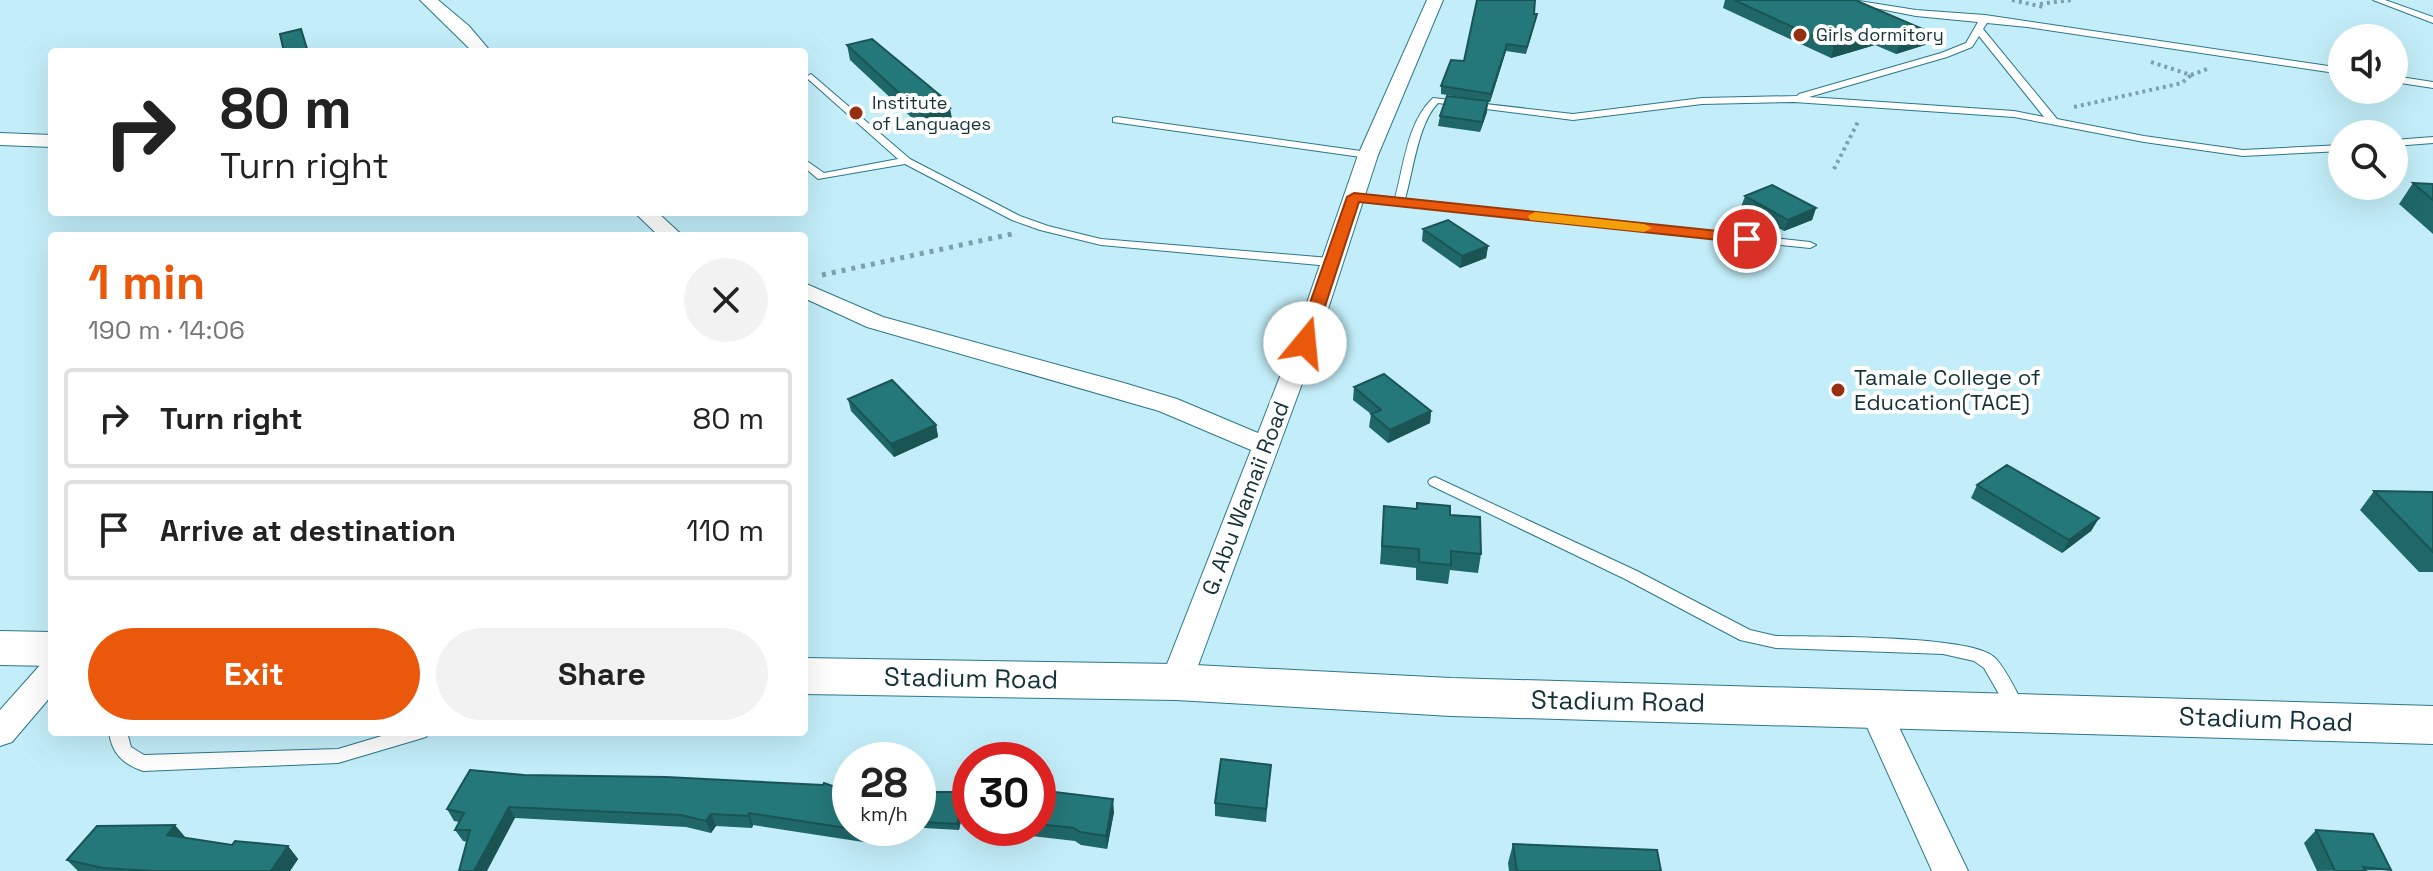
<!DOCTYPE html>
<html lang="en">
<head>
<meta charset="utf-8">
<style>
	:root { --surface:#fff; --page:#f2f2f2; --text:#222; --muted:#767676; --line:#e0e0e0; --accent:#ea580c }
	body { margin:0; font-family:"Space Grotesk",sans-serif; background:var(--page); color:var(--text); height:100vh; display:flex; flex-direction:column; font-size:30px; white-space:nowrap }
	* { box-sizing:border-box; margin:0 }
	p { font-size:26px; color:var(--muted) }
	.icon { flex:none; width:44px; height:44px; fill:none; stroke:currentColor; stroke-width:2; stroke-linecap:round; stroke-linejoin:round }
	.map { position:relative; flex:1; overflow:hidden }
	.details { position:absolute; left:48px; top:232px; width:760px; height:504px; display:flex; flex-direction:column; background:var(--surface); border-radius:8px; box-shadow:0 8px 32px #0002 }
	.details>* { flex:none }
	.hud { position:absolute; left:48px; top:48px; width:760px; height:168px; border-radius:8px; box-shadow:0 8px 32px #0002; background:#fff; color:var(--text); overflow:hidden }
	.fabs { position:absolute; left:2328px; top:24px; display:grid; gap:16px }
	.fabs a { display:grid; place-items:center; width:80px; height:80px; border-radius:50%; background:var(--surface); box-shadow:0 8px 32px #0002; font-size:40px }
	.speed { position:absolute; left:832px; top:742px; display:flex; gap:16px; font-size:40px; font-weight:700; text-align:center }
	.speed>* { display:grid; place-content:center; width:104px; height:104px; border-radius:50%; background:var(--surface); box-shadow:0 8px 32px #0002; line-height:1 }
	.speed small { font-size:20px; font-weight:400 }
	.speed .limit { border:12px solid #d22; background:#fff; color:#111 }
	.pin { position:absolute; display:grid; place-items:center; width:68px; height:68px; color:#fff; margin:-34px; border:4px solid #fff; border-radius:50%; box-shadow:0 2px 8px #0007 }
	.me { position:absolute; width:88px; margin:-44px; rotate:17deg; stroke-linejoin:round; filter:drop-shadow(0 0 6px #0008) }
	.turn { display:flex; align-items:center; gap:28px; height:168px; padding:0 40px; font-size:36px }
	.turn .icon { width:104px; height:104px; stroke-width:2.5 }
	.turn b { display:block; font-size:56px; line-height:68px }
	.round { display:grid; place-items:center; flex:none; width:84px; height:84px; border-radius:42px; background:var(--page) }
	.overview { display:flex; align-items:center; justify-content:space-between; height:136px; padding:0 40px }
	h1 { font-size:48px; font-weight:700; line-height:60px; color:var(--accent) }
	.button { display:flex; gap:16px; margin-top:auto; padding:16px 40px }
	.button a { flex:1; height:92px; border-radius:48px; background:var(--accent); color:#fff; font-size:32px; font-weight:700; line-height:92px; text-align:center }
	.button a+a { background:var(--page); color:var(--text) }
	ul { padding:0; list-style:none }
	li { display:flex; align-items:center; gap:24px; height:100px; margin:0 16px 12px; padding:0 24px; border:4px solid var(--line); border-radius:8px }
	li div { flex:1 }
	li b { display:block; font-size:30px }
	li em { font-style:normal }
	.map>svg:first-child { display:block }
</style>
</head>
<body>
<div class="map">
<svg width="2433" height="871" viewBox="0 0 2433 871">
	<rect width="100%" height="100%" fill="#c3eef9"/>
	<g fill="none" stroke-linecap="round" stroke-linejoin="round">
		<defs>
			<path id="service" d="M 1834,0 L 1853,0 L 1916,10 L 1985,15 L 2342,68 L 2342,74 L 2027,27 L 1987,23 L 1983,29 L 2057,119 L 2144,136 L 2243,150 L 2342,145 L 2342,151 L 2243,156 L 2144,142 L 2014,117 L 1794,102 L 1702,104 L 1573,120 L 1438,103 C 1418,123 1413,172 1405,199 L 1810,242 L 1816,245 L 1810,248 L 1354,200 L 1348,197 L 1354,194 L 1395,198 C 1404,166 1407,122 1433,98 L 1573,114 L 1702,98 L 1797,96 L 1799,94 L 1941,53 L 1966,43 L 1978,22 L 1916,16 ZM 1979,36 L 2044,117 L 2014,111 L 1809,97 L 1947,57 L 1972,47 Z
				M 2373,0 L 2385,0 L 2433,17 L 2433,23 Z
				M 811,74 L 910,159 L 1020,216 L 1048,226 L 1101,239 L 1330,258 L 1336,262 L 1330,266 L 1101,245 L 1040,230 L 1012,220 L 905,164 L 818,179 L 804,167 L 804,159 L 824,173 L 898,159 L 808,79 L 806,77 Z
				M 2394,76 L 2433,82 L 2433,88 L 2394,82 Z
				M 1117,117 L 1368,152 L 1373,155 L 1368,158 L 1113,122 L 1113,118 Z
				M 2433,137 L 2433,143 L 2394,146 L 2394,140 Z
				M 1435,477 L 1637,571 L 1750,630 L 1776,636 C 1815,637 1971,635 1994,657 C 2006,668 2018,695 2026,710 L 2023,715 L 2017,717 L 2011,715 L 1984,668 L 1974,661 L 1943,654 L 1776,648 L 1740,640 L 1625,579 L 1430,485 L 1428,482 L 1430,479 Z
				M 109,732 L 127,732 L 131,747 L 144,755 L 338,749 L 395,732 L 429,732 L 426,737 L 338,763 L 143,771 C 123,764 112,754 109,732 Z"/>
			<path id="minor" d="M 420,0 L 438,0 L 469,26 L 491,52 L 473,52 Z
				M 1427,0 L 1443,0 L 1378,155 L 1317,343 L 1192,682 L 1187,691 L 1176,694 L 1165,691 L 1160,682 L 1251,450 L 1159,411 L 867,327 L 804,298 L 804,283 L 883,317 L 1124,383 L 1177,399 L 1258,433 L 1293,343 L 1358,155 Z
				M 0,133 L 52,135 L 52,147 L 0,145 Z
				M 634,212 L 657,212 L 683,236 L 659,236 Z
				M 52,661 L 52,695 L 12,742 L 0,746 L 0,710 L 41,664 Z
				M 1874,694 L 1885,698 L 1968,871 L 1932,871 L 1858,707 L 1863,698 Z"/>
			<path id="secondary" d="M 0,631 L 52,632 L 52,666 L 0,665 Z
				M 804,658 L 1176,664 L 1451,678 L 2433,706 L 2433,744 L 1451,716 L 1176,700 L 804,694 Z"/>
		</defs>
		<use href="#service" stroke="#2c7789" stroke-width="2"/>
		<use href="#minor" stroke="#2c7789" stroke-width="2"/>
		<use href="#secondary" stroke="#2c7789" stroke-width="2"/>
		<path stroke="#7ba1aa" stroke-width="4" stroke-dasharray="3 4" stroke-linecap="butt" d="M 2012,0 L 2043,7
			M 2040,4 L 2071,0
			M 2151,62 L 2191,75 L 2210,68
			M 2074,107 L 2182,83 L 2191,75
			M 1834,169 L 1859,120"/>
		<path stroke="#7ba1aa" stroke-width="5" stroke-dasharray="4 6" stroke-linecap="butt" d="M 822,275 L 1012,234"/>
		<use href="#service" fill="#fff" fill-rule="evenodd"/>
		<use href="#minor" fill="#fff" fill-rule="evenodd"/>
		<use href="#secondary" fill="#fff" fill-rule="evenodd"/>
	</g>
	<path fill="#206768" d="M 1725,0 L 1855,0 L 1928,44 L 1896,54 L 1875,45 L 1831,58 L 1723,8 Z
		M 1534,14 L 1537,14 L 1536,20 L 1526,54 L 1506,51 L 1490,102 L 1441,94 L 1441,86 L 1464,61 Z
		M 847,45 L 942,101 L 953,124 L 927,132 L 850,60 Z
		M 1487,112 L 1480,132 L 1438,126 L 1440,116 Z
		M 2413,183 L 2433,184 L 2433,234 L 2399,204 Z
		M 1745,196 L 1816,208 L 1812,220 L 1784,231 L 1741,207 Z
		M 1423,229 L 1488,246 L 1486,258 L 1460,268 L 1422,241 Z
		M 1354,387 L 1431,411 L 1430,423 L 1388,443 L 1369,427 L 1371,414 L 1353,400 Z
		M 848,399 L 936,425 L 938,437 L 894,457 L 851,411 Z
		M 1977,485 L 2099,518 L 2091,531 L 2062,553 L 1971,498 Z
		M 2374,491 L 2433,492 L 2433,572 L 2419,572 L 2360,510 Z
		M 1417,503 L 1450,515 L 1481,554 L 1478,573 L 1450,570 L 1448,584 L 1416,580 L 1416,568 L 1380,564 L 1384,506 L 1417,509 Z
		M 1271,765 L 1266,822 L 1215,816 L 1215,803 Z
		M 524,775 L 823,785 L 850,828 L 879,828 L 876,844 L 753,825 L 752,828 L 716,826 L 711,833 L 686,827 L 515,818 L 467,842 L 463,841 L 455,830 L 459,822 L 454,821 L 447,809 Z
		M 1038,790 L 1114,812 L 1107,849 L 1081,845 L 1075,841 L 1014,834 L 1013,828 L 1038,828 Z
		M 966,798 L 959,830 L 924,828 L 922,822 Z
		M 2316,830 L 2391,870 L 2317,871 L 2304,843 Z
		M 186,838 L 232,845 L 288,846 L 298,859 L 290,871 L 78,871 L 67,860 Z
		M 1513,844 L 1661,871 L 1509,871 L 1508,863 Z"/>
	<path fill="#1a5455" d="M 1879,33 L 1875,45 L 1831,58 L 1834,46 Z
		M 1932,33 L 1928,44 L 1896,54 L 1900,42 Z
		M 1507,44 L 1506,51 L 1490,102 L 1491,94 Z
		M 941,96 L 943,110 L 950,108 L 953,124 L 927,132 L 924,116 L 938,97 Z
		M 1488,101 L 1487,112 L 1480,132 L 1482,122 Z
		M 1816,208 L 1812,220 L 1784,231 L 1788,220 Z
		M 1488,246 L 1486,258 L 1460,268 L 1462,256 Z
		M 1431,411 L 1430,423 L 1388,443 L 1390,430 Z
		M 936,425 L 938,437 L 894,457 L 891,444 Z
		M 2099,518 L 2091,531 L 2062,553 L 2069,540 Z
		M 964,792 L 966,798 L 959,830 L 957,824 Z
		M 1113,799 L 1114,812 L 1107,849 L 1106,836 Z
		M 509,807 L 515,818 L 487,871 L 474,871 Z
		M 749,813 L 753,825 L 752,828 L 748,816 Z
		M 711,814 L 716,826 L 711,833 L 706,821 Z
		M 175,825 L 186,838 L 167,835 Z
		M 873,828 L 879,828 L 876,844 L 872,832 Z
		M 288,846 L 298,859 L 290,871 L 271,871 Z"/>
	<path fill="#257879" stroke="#1a5455" stroke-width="2" d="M 1477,0 L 1535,0 L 1534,14 L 1537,14 L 1527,47 L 1507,44 L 1491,94 L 1441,86 L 1451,60 L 1464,61 Z
		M 1734,0 L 1855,0 L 1932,33 L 1900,42 L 1879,33 L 1834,46 Z
		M 301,29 L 308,52 L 284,52 L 280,34 Z
		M 872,39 L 941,96 L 938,97 L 950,108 L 924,116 L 847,45 Z
		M 1447,96 L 1488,101 L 1482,122 L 1440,116 Z
		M 2413,183 L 2433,184 L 2433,200 Z
		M 1772,185 L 1816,208 L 1788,220 L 1745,196 Z
		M 1448,220 L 1488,246 L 1462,256 L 1423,229 Z
		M 1384,374 L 1431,411 L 1390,430 L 1371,414 L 1381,410 L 1354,387 Z
		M 892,380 L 936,425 L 891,444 L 848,399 Z
		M 2007,465 L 2099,518 L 2069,540 L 1977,485 Z
		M 2374,491 L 2433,492 L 2433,552 Z
		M 1417,503 L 1450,506 L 1450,515 L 1480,517 L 1481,554 L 1451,551 L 1451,565 L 1419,562 L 1419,549 L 1382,546 L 1384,506 L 1417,509 Z
		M 1221,759 L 1271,765 L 1266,809 L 1215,803 Z
		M 470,770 L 524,775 L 666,777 L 823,785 L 824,783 L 841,789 L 850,788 L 850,828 L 873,828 L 872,832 L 749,813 L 748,816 L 711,814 L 706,821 L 681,815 L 509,807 L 474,871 L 459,871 L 470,830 L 455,830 L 464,813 L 447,809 Z
		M 1038,790 L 1113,799 L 1106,836 L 1080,832 L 1074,828 L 1038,824 Z
		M 928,792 L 964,792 L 957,824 L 922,822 Z
		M 175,825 L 167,835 L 232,845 L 235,841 L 288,846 L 271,871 L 152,871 L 103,868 L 67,860 L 97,826 Z
		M 2316,830 L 2373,834 L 2391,870 L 2363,867 L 2366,871 L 2335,871 Z
		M 1513,844 L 1657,850 L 1661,871 L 1517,871 Z"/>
	<path fill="#ea580c" stroke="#983908" stroke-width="2" d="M 1354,193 L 1747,234 L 1755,239 L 1747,243 L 1359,202 L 1313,343 L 1311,347 L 1299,347 L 1296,343 L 1347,197 Z"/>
	<path fill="#f59e0b" d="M 1535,212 L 1644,224 L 1652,228 L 1644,232 L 1530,220 L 1528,216 Z"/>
	<g fill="#973010" stroke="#fff" stroke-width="3">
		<circle cx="1800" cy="35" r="8"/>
		<circle cx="856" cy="113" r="8"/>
		<circle cx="1838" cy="390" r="8"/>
	</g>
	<g text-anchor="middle" stroke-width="8" stroke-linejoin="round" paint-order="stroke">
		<g font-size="18" fill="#133239" stroke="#fff" text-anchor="start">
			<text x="1816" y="41">Girls dormitory</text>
			<text x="872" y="109">Institute<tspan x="872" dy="21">of Languages</tspan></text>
		</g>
		<g font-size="22" fill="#133239" stroke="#fff" text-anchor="start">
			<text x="1854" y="385">Tamale College of<tspan x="1854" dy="25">Education(TACE)</tspan></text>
		</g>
		<g font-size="22" fill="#133239" stroke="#fff">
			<text transform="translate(1245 498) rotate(-69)" y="8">G. Abu Wamaii Road</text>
		</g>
		<g font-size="26" fill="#133239" stroke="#fff">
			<text transform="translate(971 678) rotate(1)" y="9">Stadium Road</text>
			<text transform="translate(1618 701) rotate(1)" y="9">Stadium Road</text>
			<text transform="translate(2266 719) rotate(2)" y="9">Stadium Road</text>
		</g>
	</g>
</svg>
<div class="fabs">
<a><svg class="icon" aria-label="sound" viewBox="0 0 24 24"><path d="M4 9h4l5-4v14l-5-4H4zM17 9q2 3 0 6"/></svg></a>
<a><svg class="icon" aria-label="search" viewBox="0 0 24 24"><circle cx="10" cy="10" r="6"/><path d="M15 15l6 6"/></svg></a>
</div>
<div class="speed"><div>28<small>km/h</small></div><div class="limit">30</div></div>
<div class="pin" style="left:1747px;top:239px;background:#d93025"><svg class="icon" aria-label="arrive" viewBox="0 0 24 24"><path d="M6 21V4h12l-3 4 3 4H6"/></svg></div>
<svg class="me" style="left:1305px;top:343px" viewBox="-20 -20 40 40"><circle r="19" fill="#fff"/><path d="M0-13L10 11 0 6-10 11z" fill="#ea580c"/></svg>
<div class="hud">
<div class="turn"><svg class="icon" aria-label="right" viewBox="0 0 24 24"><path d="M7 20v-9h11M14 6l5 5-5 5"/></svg><div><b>80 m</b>Turn right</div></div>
</div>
<section class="details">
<div class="overview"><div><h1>1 min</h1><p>190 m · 14:06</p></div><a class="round"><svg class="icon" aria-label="close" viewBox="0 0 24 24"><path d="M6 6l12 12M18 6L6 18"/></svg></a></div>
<ul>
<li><svg class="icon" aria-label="right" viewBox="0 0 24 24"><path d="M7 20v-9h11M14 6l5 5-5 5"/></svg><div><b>Turn right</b></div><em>80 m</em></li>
<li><svg class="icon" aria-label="arrive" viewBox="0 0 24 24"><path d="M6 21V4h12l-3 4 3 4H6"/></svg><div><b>Arrive at destination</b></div><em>110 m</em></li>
</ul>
<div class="button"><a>Exit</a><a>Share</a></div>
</section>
</div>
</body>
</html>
